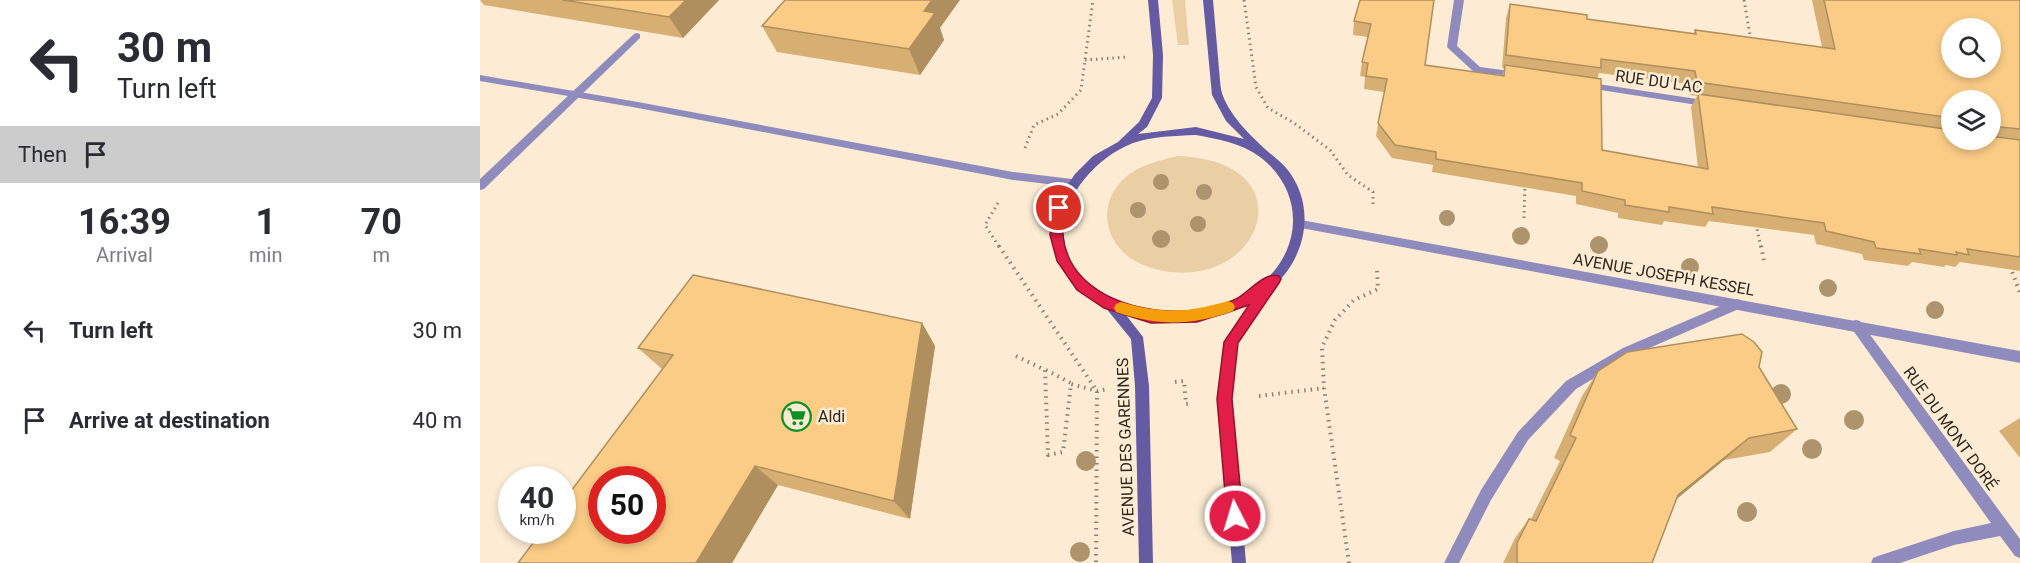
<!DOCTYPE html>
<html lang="en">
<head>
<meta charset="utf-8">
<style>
	:root { --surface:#fff; --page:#f7f7f7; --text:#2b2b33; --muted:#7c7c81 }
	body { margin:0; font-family:Roboto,sans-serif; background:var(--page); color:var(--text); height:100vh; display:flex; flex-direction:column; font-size:22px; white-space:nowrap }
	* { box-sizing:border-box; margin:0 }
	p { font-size:20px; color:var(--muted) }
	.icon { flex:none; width:33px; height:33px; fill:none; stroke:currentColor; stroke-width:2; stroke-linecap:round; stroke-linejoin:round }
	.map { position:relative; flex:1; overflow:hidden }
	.sheet { display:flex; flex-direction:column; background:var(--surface); width:480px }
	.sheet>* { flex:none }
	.hud { background:#fff; color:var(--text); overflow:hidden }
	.controls { position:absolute; left:1461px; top:18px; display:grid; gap:12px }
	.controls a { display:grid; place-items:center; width:60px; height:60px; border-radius:50%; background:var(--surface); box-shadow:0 3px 9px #0003; font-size:30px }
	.speed { position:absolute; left:18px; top:466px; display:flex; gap:12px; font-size:30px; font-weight:700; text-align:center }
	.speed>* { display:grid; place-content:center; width:78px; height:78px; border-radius:50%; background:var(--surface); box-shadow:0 3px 9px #0003; line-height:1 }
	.speed small { font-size:15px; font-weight:400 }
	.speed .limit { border:9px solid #d22; background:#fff; color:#111 }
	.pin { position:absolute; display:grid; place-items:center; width:51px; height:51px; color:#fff; margin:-26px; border:3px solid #fff; border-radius:50%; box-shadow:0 2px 6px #0007 }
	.me { position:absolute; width:66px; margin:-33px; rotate:355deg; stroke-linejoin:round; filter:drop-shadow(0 0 4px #0008) }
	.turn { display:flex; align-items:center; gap:21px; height:126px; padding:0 18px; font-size:27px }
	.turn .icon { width:78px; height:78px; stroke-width:2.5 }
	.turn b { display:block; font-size:42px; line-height:51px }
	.then { display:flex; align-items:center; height:57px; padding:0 18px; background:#0003; gap:12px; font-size:22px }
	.eta { display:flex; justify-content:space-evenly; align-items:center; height:102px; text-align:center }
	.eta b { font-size:36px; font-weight:700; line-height:42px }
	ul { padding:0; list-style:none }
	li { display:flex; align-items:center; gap:18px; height:90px; padding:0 18px }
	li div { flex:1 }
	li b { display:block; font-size:22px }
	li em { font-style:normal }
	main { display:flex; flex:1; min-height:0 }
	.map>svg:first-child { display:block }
</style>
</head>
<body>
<main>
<section class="sheet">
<div class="hud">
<div class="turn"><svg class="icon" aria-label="left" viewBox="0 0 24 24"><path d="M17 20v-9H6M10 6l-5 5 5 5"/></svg><div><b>30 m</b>Turn left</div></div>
<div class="then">Then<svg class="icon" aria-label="arrive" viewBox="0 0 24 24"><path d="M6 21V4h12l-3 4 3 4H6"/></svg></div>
</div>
<div class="eta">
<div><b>16:39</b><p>Arrival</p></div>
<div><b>1</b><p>min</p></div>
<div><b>70</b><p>m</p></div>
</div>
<ul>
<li><svg class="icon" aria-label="left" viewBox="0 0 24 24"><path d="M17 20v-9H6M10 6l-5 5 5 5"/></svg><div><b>Turn left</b></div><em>30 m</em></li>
<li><svg class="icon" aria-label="arrive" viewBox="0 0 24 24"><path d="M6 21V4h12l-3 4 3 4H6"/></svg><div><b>Arrive at destination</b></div><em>40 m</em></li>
</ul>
</section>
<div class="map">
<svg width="1540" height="563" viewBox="0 0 1540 563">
	<rect width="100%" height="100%" fill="#fdecd3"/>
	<path fill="#eacea4" d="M 692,0 L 705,0 L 709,45 L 698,45 Z
		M 697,156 C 828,160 784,289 684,271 C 669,268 654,263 643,252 C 618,227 623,190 654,171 C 668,163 682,160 697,156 Z"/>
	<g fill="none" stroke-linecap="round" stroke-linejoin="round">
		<path stroke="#8c8170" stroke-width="3" stroke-dasharray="1.5 4" stroke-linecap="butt" d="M 764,0 L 776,87 L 788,108 L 814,123 L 850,150 L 868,175 L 893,192 L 893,207
			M 1264,0 L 1271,41
			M 605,60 L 648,57
			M 545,148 L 554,125 L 578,114 L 601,90 L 613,0
			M 518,203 L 505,225 L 520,248
			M 1044,218 L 1045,182
			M 1276,224 L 1281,248"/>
		<path stroke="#8c8170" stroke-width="4" stroke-dasharray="1.5 5" stroke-linecap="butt" d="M 519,246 L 617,391 L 616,563
			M 1281,246 L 1284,261
			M 1530,266 L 1540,293
			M 536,356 L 565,370 L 568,455 L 583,452 L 591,384 L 617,391 L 628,389
			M 566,370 L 591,383
			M 695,382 L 704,381 L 706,404 L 712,403
			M 779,396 L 844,388
			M 869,563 L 844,388 L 842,347 L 855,320 L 874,300 L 898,289 L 897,269"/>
		<path fill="#8f8cbd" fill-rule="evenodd" d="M 157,33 L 160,34 L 160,38 L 98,98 L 90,98 L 90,94 L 154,34 Z"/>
		<path fill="#8f8cbd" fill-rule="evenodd" d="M 974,0 L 984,0 L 977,46 L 1000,67 L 1037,72 L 1040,73 L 1040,77 L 994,72 L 969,49 L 967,47 Z
			M 1105,82 L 1230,101 L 1235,104 L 1230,107 L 1101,87 L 1101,83 Z
			M 94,93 L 98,94 L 98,98 L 4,189 L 0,190 L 0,179 L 90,94 Z
			M 1257,299 L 1261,300 L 1263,304 L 1261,308 L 1151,356 L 1096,389 L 1048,440 L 1011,500 L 979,563 L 964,563 L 1001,490 L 1038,432 L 1086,381 L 1143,348 Z
			M 1376,320 L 1380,321 L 1540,539 L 1540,558 L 1535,556 L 1520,536 L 1474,545 L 1420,563 L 1391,563 L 1393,558 L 1398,556 L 1474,531 L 1511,523 L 1372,329 L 1370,325 L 1372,321 Z"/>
		<path fill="#8f8cbd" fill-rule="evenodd" d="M 0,75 L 158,102 L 533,172 L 592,179 L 597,183 L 592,187 L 533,180 L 158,108 L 0,81 Z
			M 821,220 L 1540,351 L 1540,363 L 821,228 L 815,224 Z"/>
		<path fill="#645ba2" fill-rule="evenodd" d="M 668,0 L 678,0 L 683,55 L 682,98 L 667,127 L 658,134 L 716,127 L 764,139 L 746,121 L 732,95 L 723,0 L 733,0 C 735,23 737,46 739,69 C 740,78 740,89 743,96 C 751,117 771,136 786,150 C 793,156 801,162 807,169 C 836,205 827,255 795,285 L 757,343 L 752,399 L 766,563 L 752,563 L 738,399 L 745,342 L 771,303 C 735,324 686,326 646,315 L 663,337 L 669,386 L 673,563 L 659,563 L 655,386 L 651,339 L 625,307 L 615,302 L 593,283 L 578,259 L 572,238 L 573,217 L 580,196 L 595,174 L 613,156 L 638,142 L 659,122 L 672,98 L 673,55 ZM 716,135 C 737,139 762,143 780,157 C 826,192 823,253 777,287 C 753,305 725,310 696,311 C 659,311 636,305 608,282 C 554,235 599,164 653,143 C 673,136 695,136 716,135 Z"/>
	</g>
	<g fill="#ad946c">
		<circle cx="681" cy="182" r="8"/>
		<circle cx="724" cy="192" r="8"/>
		<circle cx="658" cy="210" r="8"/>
		<circle cx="967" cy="218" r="8"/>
		<circle cx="718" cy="224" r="8"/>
		<circle cx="1041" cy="236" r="9"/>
		<circle cx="681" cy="239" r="9"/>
		<circle cx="1119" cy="245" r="9"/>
		<circle cx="1210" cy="267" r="9"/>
		<circle cx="1348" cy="288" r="9"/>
		<circle cx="1455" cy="310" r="9"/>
		<circle cx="1301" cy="394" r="10"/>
		<circle cx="1374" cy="420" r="10"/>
		<circle cx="1332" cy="449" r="10"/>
		<circle cx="606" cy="461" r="10"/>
		<circle cx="1267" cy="512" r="10"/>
		<circle cx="600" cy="552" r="10"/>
	</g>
	<path fill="#d7af73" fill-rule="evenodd" d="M 0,0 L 239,0 L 203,38 L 4,5 Z
		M 880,0 L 945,65 L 1022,76 L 1024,68 L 1022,68 L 1026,18 L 1030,4 L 1107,19 L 1213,34 L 1215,30 L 1342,47 L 1332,0 L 1540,0 L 1540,271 L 1480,262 L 1475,267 L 1466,265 L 1464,267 L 1432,262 L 1428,266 L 1384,260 L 1382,254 L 1336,244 L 1334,235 L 1229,221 L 1225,227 L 1184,221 L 1182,225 L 1138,218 L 1138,213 L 1096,204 L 1096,196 L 952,172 L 953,165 L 912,158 L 896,136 L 904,92 L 884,89 L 885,77 L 880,76 L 882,62 L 888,37 L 873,35 L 874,21 ZM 1119,73 L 1208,84 L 1210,95 L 1217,96 L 1211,107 L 1218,168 L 1122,150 L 1117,79 ZM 1472,100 L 1510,100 L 1510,140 L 1472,140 Z
		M 282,26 L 460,28 L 464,40 L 440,75 L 297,52 Z
		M 442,323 L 455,346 L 430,519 L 298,485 L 252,563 L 182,369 L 158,348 Z
		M 1279,367 L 1317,429 L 1290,452 L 1244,460 L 1196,499 L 1172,563 L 1023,563 L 1035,538 L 1049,519 L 1051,519 L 1080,461 L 1074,458 L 1102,396 L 1118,371 Z
		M 1540,418 L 1540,458 L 1519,431 Z"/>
	<path fill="#af8f5e" d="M 206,0 L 239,0 L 203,38 L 189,17 Z
		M 452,0 L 480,0 L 460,28 L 464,40 L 440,75 L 429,49 L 444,11 Z
		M 442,323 L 455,346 L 430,519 L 414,501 Z
		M 1269,438 L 1244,460 L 1176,516 L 1198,495 Z
		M 275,466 L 298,485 L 252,563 L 216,563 Z"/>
	<path fill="#facc86" stroke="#af8f5e" stroke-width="1.5" fill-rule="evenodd" d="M 83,0 L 206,0 L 189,17 Z
		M 305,0 L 452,0 L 444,11 L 455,13 L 429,49 L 282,26 Z
		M 880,0 L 954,0 L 945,65 L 1024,76 L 1025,65 L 1121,79 L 1122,150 L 1228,169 L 1218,94 L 1472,130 L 1472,140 L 1510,140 L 1510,136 L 1540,140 L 1540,257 L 1487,249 L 1489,255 L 1476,252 L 1477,255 L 1439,249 L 1441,254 L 1396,248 L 1394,242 L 1346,231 L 1344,223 L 1232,207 L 1233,214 L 1189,207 L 1189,212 L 1145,205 L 1145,200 L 1102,191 L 1102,183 L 956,159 L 956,152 L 915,145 L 898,123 L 907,79 L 886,76 L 888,63 L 882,62 L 891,24 L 874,21 Z
		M 1344,0 L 1540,0 L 1540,129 L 1510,126 L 1510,100 L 1472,100 L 1472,118 L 1217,82 L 1215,71 L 1121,59 L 1121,68 L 1026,55 L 1030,4 L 1107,15 L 1107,19 L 1216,34 L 1215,30 L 1355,49 ZM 1472,28 L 1510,28 L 1510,68 L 1472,68 Z
		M 213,275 L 442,323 L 414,501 L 275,466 L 216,563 L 38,563 L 62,531 L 82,531 L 82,503 L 193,355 L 158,348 ZM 122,480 L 172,480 L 172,531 L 122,531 Z
		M 1262,334 L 1274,342 L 1282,352 L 1279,367 L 1317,429 L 1269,438 L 1198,495 L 1172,563 L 1037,563 L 1037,543 L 1049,519 L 1056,521 L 1096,438 L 1090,435 L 1118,371 L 1147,352 Z"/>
	<path fill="#e11d48" stroke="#92132f" stroke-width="1.5" d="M 579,203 L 586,208 C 585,217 582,227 583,236 C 590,297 665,317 717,310 C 728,309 746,304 756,299 C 768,293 785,271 799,276 L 801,279 L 799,283 L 758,343 L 752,399 L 763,516 L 761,522 L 755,524 L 749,522 L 747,516 L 737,399 L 744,342 L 769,305 L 717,322 L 671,323 L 624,308 L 597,290 L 577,261 L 570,235 L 573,208 Z"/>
	<path fill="#f59e0b" d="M 748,301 L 753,303 L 755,307 L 753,311 C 711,326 678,326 636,312 L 634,308 L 636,304 L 641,302 C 682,314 707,313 748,301 Z"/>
	<defs>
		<symbol id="supermarket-ring" viewBox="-11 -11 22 22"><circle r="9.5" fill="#fdecd3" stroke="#0a9122" stroke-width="1.5"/><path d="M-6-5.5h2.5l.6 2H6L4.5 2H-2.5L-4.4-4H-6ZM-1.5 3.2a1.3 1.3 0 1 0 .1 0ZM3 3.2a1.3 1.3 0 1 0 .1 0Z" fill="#0a9122"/></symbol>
	</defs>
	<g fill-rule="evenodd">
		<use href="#supermarket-ring" x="300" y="400" width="33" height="33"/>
	</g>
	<g text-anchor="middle" stroke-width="5" stroke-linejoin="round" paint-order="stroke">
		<g font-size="16" fill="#2e271e" stroke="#fdecd3">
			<text transform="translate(1179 81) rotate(8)" y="6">RUE DU LAC</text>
			<text transform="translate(1184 274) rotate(10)" y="6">AVENUE JOSEPH KESSEL</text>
			<text transform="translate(1471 428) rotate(54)" y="6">RUE DU MONT DORÉ</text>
			<text transform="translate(645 447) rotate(-92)" y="6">AVENUE DES GARENNES</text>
		</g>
		<g font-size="16" fill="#2e271e" stroke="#fdecd3" text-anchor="start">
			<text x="338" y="422">Aldi</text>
		</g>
	</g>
</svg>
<div class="controls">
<a><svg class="icon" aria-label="search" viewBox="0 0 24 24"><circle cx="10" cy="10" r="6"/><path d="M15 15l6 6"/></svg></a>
<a><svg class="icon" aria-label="layers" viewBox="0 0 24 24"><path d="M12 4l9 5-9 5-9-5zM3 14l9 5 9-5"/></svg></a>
</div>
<div class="speed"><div>40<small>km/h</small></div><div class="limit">50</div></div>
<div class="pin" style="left:579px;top:208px;background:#d93025"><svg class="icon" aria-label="arrive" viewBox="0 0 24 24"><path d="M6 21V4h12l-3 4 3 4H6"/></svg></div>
<svg class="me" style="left:755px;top:516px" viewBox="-20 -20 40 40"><circle r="17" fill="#e11d48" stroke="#fff" stroke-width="3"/><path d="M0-11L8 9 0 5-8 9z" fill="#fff"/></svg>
</div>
</main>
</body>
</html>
